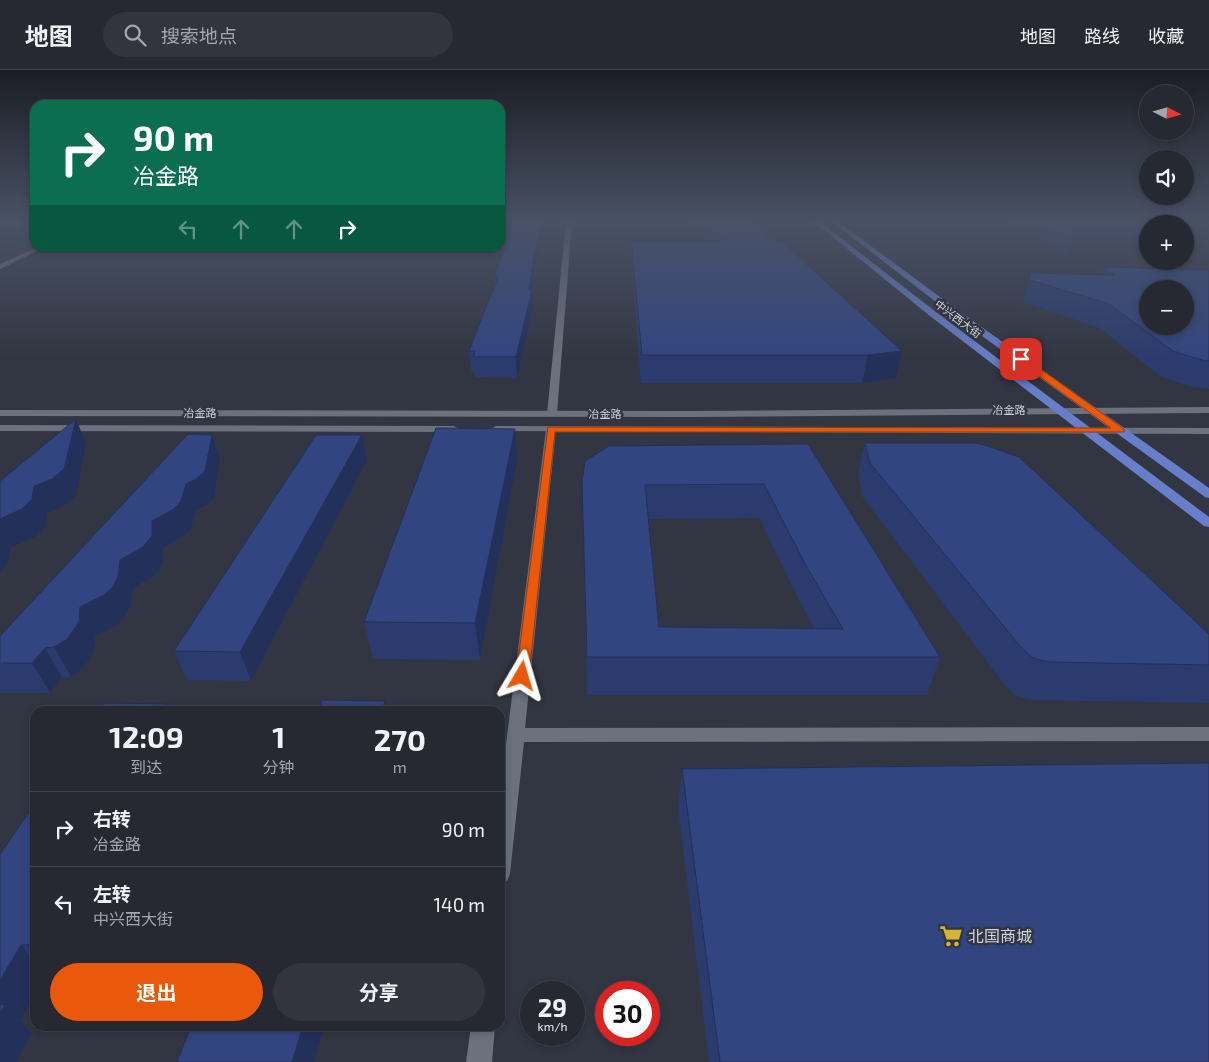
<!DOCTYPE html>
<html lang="zh">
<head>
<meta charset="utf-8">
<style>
	:root { --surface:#262832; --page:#32343e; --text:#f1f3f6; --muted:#a4a6ac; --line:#42444d; --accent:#ea580c }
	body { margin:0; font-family:"Exo 2","Noto Sans SC",sans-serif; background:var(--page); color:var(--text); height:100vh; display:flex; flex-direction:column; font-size:19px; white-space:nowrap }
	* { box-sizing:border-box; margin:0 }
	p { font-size:16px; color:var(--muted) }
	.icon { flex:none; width:28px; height:28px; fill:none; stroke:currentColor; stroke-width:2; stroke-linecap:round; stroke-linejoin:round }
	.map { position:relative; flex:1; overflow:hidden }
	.details { position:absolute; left:30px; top:636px; width:475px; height:325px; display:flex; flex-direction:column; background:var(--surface); border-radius:15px; box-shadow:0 2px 8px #0003,0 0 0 1px var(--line) }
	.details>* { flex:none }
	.hud { position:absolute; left:30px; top:30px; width:475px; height:152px; border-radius:15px; box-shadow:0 2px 8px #0003,0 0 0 1px var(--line); background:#0b6e4f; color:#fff; overflow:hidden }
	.needle { width:32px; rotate:96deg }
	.controls { position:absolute; left:1139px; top:15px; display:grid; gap:10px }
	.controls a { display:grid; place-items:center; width:55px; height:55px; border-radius:50%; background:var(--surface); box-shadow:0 2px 8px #0003,0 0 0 1px var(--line); font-size:25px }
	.speed { position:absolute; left:520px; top:911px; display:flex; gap:10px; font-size:25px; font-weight:700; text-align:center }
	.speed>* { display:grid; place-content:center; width:65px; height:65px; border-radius:50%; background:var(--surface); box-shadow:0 2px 8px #0003,0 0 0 1px var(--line); line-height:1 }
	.speed small { font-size:12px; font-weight:400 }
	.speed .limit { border:8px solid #d22; background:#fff; color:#111 }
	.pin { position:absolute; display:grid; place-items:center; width:42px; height:42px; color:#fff; margin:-21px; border-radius:10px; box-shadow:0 2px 8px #0006 }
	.me { position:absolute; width:55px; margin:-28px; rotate:7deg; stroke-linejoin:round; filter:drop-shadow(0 0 4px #0008) }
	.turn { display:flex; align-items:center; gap:18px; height:105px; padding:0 20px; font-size:22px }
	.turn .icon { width:65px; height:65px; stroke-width:2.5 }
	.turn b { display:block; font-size:35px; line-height:42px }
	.lanes { display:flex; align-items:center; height:48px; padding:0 20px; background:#0003; justify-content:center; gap:25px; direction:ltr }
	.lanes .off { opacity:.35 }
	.eta { display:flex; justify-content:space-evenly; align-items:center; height:85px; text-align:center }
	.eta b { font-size:30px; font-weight:700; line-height:35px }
	.primary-button { display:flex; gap:10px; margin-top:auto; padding:10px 20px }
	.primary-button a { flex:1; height:58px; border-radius:30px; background:var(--accent); color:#fff; font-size:20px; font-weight:700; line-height:58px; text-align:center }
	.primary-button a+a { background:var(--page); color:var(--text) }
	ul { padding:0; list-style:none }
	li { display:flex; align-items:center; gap:15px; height:75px; padding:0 20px; border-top:1px solid var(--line) }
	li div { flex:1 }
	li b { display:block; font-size:19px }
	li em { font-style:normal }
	header { display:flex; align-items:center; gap:30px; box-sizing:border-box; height:70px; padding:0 25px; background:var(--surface); border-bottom:1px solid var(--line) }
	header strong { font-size:24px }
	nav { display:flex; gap:28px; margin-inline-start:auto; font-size:18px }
	.search { width:350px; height:45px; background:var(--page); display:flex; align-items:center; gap:12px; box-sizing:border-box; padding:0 18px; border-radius:28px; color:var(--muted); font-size:19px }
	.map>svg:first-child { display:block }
</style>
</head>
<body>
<header>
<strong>地图</strong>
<div class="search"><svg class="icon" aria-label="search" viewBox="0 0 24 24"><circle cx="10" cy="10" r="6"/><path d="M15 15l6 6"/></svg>搜索地点</div>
<nav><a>地图</a><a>路线</a><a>收藏</a></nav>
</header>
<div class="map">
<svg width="1209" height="992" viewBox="0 0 1209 992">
	<rect width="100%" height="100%" fill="#323642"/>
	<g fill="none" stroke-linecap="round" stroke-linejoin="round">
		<path fill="#6c717e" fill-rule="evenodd" d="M 566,151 L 572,151 L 557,344 L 552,347 L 547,344 Z
			M 36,178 L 43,178 L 0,199 L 0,194 Z
			M 551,356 L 556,359 L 525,658 L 1209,657 L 1209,671 L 524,672 L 510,804 L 507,811 L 500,813 L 500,721 L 546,359 Z
			M 471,956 L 495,956 L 492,992 L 466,992 Z"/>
		<path fill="#6c717e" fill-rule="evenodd" d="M 1209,337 L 1209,343 L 691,347 L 0,346 L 0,340 L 691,341 Z
			M 0,355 L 454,356 L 459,359 L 454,362 L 0,361 Z
			M 496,356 L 1209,358 L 1209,364 L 492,361 L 491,359 Z"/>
		<path fill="#677eca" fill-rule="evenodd" d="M 813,151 L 819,151 L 936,242 L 1209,447 L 1209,457 L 1204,456 L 930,246 Z
			M 831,151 L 837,151 L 959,241 L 1209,418 L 1209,428 L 1205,427 L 953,245 Z"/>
	</g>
	<path fill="#2b3b6e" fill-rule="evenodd" d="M 0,151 L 35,151 L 35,158 L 29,161 L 0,161 Z
		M 500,151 L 546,151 L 533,206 L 532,220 L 533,238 L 517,308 L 475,307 L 474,301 L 471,301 L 469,281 L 494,216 L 494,207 L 506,171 L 500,171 Z
		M 688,151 L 751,151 L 896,308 L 862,313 L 641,313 L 631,192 L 631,171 L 704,171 Z
		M 1003,151 L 1155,151 L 1160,154 L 1148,154 L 1148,170 L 1072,169 L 1066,187 L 1020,158 Z
		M 1104,197 L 1209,200 L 1209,319 L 1192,317 L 1161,307 L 1100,258 L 1023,232 L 1024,225 L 1031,203 L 1100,205 Z
		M 362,365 L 367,390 L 251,611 L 187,610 L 174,581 Z
		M 865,373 L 1209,564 L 1209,633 L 1032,630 L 1016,626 L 1004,614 L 862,426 L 858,405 Z
		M 808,374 L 940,587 L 927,625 L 587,625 L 582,413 ZM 759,448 L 798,528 L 814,558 L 659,557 L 648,449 Z
		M 220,389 L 214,427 L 206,436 L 196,440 L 191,458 L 184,466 L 163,478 L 163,494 L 155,505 L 133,518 L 131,536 L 125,546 L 118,554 L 95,566 L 94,582 L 83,598 L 71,607 L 62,607 L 50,623 L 0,623 L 0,566 Z
		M 517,390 L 480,590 L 373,589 L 364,552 Z
		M 682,699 L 1209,992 L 709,992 L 678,737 Z
		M 35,734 L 35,923 L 20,951 L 32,963 L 16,992 L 0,992 Z"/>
	<path fill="#23305a" d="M 24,151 L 35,151 L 35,158 L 29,161 Z
		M 542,151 L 546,151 L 533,206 L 532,222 L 532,220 L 533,238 L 517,308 L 516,287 L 529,220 L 533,190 Z
		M 902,281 L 896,308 L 862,313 L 868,285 Z
		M 76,349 L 86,373 L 76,425 L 65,435 L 47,443 L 46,456 L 36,466 L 10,478 L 8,492 L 3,498 L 0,501 L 0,449 L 34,416 Z
		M 515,359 L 517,390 L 480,590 L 475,553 Z
		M 212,365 L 220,389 L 214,427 L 206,436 L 196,440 L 191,458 L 184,466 L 163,478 L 163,494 L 155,505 L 133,518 L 131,536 L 125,546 L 118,554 L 95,566 L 94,582 L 83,598 L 71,607 L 54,577 L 80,537 L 120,490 L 152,451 L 186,414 Z
		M 362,365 L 367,390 L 251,611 L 240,582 Z
		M 45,578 L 62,607 L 50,623 L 32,593 Z
		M 385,631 L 387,641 L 382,641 Z
		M 168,634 L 171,641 L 163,641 Z
		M 21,875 L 35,892 L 35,923 L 20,951 L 32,963 L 16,992 L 0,992 L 0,910 Z
		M 303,956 L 323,956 L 324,958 L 314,992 L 292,992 Z"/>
	<path fill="#324580" stroke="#23305a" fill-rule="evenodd" d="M 500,151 L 542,151 L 533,190 L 529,220 L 532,220 L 516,287 L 473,287 L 475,281 L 469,281 L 498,207 L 494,207 L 512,156 L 500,156 Z
		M 706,151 L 751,151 L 773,171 L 781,171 L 902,281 L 868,285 L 642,285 L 631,171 L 724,171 Z
		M 1039,151 L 1155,151 L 1160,153 L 1072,153 L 1072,170 Z
		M 1104,197 L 1209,200 L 1209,291 L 1205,291 L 1173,281 L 1109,234 L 1030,210 L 1031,203 L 1114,205 ZM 1148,219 L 1185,219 L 1185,256 L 1148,256 Z
		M 76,349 L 64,399 L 52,409 L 34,416 L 32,429 L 22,439 L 0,449 L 0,411 Z
		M 436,358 L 515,359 L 475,553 L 364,552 Z
		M 188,364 L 212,365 L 205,401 L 196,409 L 186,414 L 181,431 L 174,439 L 152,451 L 152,466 L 143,477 L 120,490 L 118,507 L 112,518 L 104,525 L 80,537 L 79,552 L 67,569 L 54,577 L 45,578 L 32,593 L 0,593 L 0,566 Z
		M 316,365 L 362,365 L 240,582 L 174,581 Z
		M 865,373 L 976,373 L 988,376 L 1019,387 L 1209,564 L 1209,595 L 1049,592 L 1033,588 L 1020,576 L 870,393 Z
		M 808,374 L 940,587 L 587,587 L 582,413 L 585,391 L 609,376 ZM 764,414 L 804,492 L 843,559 L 659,557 L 645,415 Z
		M 322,630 L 385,631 L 382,641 L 318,641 Z
		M 105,633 L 168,634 L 163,641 L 99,641 Z
		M 1209,693 L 1209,992 L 720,992 L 682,699 Z
		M 35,734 L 35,875 L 21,875 L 0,910 L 0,784 Z
		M 0,935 L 5,935 L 0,943 Z
		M 191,956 L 303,956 L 292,992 L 177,992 Z"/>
	<linearGradient id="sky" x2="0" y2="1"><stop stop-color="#1c1e24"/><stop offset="0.52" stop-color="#495265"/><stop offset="1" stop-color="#495265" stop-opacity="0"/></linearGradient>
	<rect width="1209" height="290" fill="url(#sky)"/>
	<path fill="#ea580c" stroke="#983908" d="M 1018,287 L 1024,287 L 1124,359 L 1124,362 L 555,362 L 529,606 L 527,610 L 518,610 L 516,606 L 548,357 L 1111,358 L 1018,291 Z"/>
	<defs>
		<symbol id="supermarket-bare" viewBox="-9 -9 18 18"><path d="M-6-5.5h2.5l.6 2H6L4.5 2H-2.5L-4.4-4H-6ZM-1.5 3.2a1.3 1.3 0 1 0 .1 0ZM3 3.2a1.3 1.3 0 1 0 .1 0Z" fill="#d7b434" stroke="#323642" stroke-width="2.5" paint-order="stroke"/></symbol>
	</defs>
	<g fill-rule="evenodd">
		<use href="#supermarket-bare" x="935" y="850" width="32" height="32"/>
	</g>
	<g text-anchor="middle" stroke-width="5" stroke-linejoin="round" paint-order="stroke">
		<g font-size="11" fill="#d0d3da" stroke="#323642">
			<text transform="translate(958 249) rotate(37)" y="4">中兴西大街</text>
			<text x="1009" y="344">冶金路</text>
			<text x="200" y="347">冶金路</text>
			<text x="605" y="348">冶金路</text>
		</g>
		<g font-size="16" fill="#d0d3da" stroke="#323642" text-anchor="start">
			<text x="968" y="872">北国商城</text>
		</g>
	</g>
</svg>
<div class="controls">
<a><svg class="needle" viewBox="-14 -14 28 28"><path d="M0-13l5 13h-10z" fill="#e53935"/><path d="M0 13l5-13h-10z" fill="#a4a6ac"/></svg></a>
<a><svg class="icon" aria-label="sound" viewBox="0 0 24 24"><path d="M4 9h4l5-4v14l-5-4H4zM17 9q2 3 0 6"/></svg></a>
<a>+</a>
<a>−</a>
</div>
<div class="speed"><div>29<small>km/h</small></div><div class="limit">30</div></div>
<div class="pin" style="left:1021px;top:289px;background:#d93025"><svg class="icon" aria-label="arrive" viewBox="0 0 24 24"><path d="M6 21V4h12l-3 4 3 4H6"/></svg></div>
<svg class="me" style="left:522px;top:606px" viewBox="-20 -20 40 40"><path d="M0-17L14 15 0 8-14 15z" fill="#ea580c" stroke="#fff" stroke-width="4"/></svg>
<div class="hud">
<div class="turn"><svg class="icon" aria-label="right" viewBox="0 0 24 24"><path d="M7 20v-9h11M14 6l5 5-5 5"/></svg><div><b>90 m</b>冶金路</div></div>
<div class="lanes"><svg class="icon off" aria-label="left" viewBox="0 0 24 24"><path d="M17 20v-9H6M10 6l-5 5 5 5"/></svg><svg class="icon off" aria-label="ahead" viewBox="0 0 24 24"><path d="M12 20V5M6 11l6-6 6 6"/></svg><svg class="icon off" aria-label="ahead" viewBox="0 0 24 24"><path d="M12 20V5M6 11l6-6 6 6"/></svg><svg class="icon" aria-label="right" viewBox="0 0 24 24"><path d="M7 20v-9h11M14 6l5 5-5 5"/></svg></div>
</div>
<section class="details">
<div class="eta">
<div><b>12:09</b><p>到达</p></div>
<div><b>1</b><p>分钟</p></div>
<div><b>270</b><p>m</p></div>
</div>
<ul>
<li><svg class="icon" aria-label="right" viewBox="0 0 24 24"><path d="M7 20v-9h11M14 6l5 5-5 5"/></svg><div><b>右转</b><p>冶金路</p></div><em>90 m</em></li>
<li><svg class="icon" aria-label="left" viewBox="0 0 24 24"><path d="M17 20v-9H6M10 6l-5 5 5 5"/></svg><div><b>左转</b><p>中兴西大街</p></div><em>140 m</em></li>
</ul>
<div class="primary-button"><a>退出</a><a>分享</a></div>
</section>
</div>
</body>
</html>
